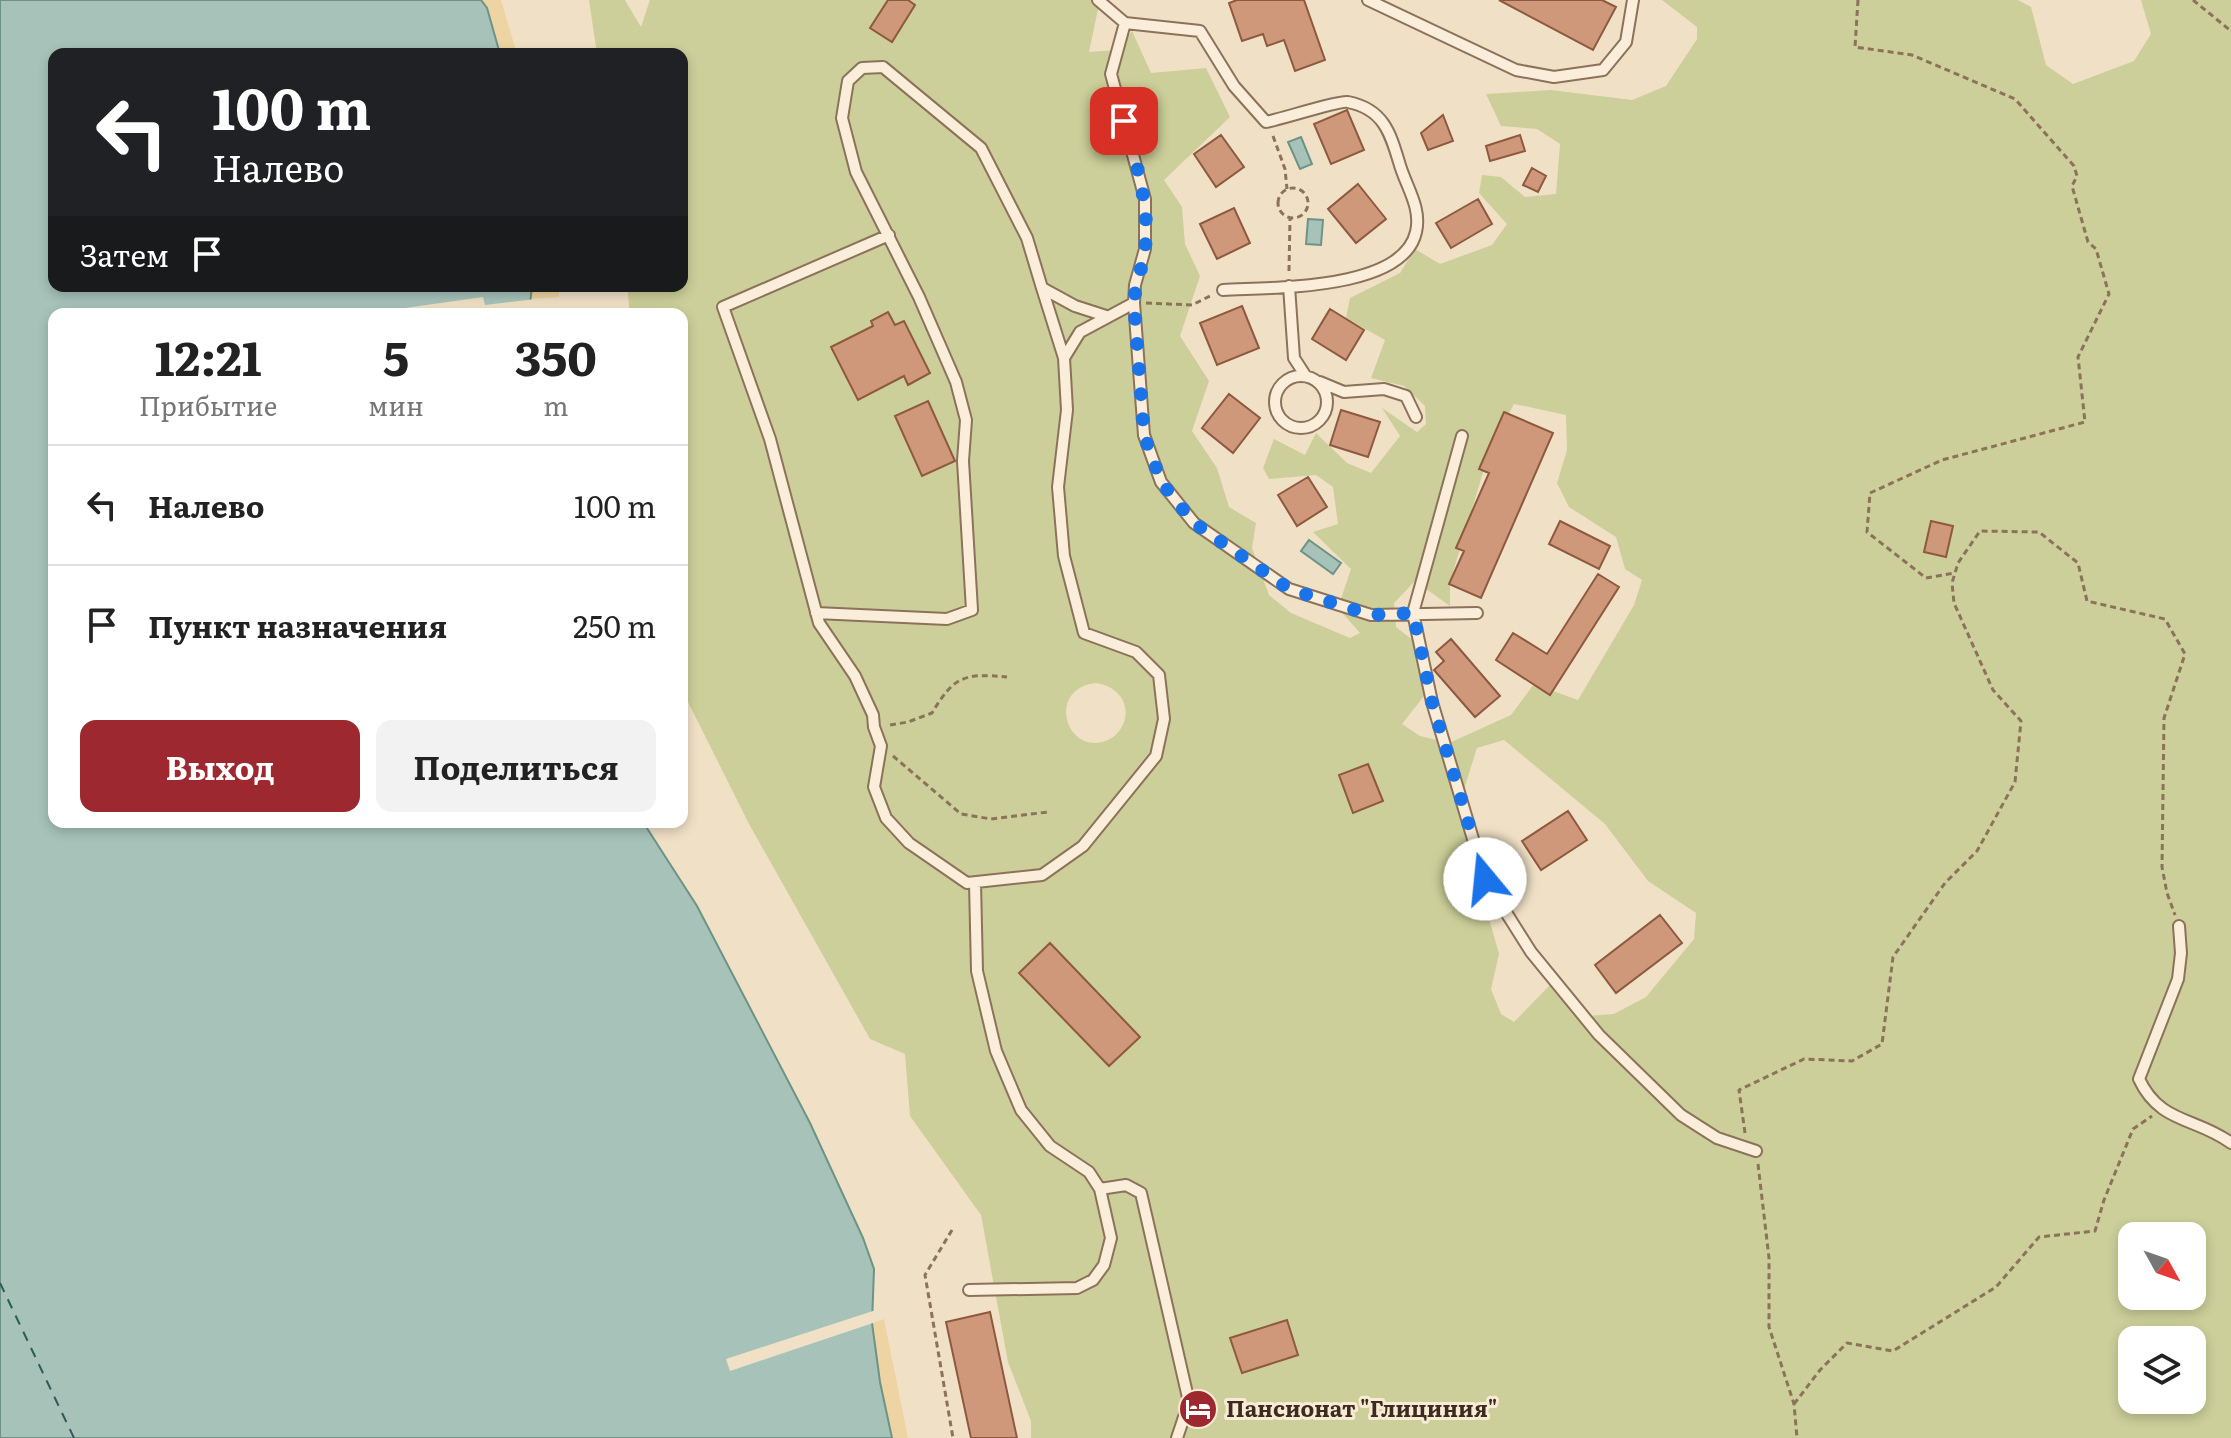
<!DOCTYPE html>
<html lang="ru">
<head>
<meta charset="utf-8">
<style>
	:root { --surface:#fff; --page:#f2f2f2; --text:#222; --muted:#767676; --line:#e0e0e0; --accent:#9e2830 }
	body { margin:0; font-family:Literata,serif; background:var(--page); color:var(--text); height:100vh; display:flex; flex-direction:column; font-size:30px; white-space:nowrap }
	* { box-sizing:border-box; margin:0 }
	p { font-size:26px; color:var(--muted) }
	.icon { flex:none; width:44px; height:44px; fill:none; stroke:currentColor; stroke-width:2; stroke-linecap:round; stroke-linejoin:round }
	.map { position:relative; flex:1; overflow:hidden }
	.side { position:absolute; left:48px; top:308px; width:640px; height:520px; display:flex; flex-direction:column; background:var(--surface); border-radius:16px; box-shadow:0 4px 12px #0003 }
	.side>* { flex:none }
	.guide { position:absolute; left:48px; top:48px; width:640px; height:244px; border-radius:16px; box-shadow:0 4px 12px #0003; background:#202124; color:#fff; overflow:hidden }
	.needle { width:52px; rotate:130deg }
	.buttons { position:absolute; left:2118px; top:1222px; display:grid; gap:16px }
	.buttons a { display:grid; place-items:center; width:88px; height:88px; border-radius:16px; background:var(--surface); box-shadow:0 4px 12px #0003; font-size:40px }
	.pin { position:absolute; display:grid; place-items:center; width:68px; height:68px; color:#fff; margin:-34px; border-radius:16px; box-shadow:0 4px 12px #0006 }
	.me { position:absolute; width:88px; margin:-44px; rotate:343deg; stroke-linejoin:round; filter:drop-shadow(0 0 6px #0008) }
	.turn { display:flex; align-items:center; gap:28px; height:168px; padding:0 32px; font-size:36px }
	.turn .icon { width:104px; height:104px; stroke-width:2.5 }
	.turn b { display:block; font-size:56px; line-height:68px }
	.then { display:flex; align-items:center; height:76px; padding:0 32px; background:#0003; gap:16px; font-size:30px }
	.eta { display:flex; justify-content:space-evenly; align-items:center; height:136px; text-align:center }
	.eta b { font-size:48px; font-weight:700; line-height:56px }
	.cta { display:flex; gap:16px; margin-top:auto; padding:16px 32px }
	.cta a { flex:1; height:92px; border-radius:16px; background:var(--accent); color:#fff; font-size:32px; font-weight:700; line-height:92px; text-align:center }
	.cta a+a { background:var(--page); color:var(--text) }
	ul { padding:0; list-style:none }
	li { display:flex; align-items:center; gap:24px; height:120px; padding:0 32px; border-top:2px solid var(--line) }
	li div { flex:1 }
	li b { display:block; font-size:30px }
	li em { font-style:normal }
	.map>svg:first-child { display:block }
</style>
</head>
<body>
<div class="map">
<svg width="2231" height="1438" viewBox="0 0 2231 1438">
	<rect width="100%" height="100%" fill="#f0e1c6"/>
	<path fill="#cccf99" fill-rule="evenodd" d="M 589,0 L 625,0 L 641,27 L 650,0 L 1100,0 L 1089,52 L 1117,50 L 1132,31 L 1151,73 L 1206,68 L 1230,117 L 1164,180 L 1182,207 L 1185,244 L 1200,276 L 1180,336 L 1209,381 L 1192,431 L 1217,468 L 1229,507 L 1256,523 L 1252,548 L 1269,595 L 1291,613 L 1350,638 L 1360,633 L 1338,608 L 1351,569 L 1313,532 L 1338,524 L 1333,487 L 1316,475 L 1269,479 L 1263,468 L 1274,439 L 1305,455 L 1316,433 L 1347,463 L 1371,473 L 1400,436 L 1382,408 L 1417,432 L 1426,424 L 1425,406 L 1404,386 L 1371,378 L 1385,340 L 1346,318 L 1350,298 L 1400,273 L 1415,249 L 1440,264 L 1492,245 L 1507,224 L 1479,193 L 1482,175 L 1501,177 L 1525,197 L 1556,194 L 1560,144 L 1537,129 L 1501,126 L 1486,94 L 1551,90 L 1632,100 L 1666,86 L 1697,39 L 1697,27 L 1662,0 L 2018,0 L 2031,7 L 2046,65 L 2073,84 L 2134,61 L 2151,34 L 2141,0 L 2231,0 L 2231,1438 L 1031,1438 L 1031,1421 L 1008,1362 L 981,1215 L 910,1116 L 905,1054 L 870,1039 L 749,824 L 682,690 L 682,314 L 630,314 L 627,286 L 682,286 L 682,54 L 597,54 ZM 888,312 L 895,325 L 904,321 L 930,373 L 909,384 L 904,376 L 858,399 L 873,326 L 871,321 ZM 1514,404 L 1566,415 L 1567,450 L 1557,483 L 1569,507 L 1616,537 L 1625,569 L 1642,580 L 1634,605 L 1578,700 L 1534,684 L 1511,715 L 1449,743 L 1420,736 L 1402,724 L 1431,687 L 1418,644 L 1396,627 L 1394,603 L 1415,581 L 1450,606 L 1450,582 L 1491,446 ZM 1931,521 L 1946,557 L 1924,552 ZM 1095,683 C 1115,685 1131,701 1124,722 C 1121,730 1116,736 1108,740 C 1067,758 1045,690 1095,683 ZM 1504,740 L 1605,824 L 1648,881 L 1696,913 L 1694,939 L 1646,997 L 1614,1014 L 1587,1016 L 1550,985 L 1514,1022 L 1501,1014 L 1491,989 L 1499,954 L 1476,872 L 1477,835 L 1458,808 L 1477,748 ZM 1050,944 L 1139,1037 L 1109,1066 L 1020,973 ZM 2132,1236 L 2192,1236 L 2192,1296 L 2132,1296 ZM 1287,1320 L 1298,1355 L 1242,1373 L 1231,1338 ZM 2132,1340 L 2192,1340 L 2192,1400 L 2132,1400 Z"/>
	<path fill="#edd4a2" d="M 481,0 L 501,0 L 517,54 L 500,54 L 487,8 Z
		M 532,286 L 559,286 L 559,297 L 531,299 Z
		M 884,1319 L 908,1438 L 892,1438 L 880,1382 L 872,1323 Z"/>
	<path fill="#a7c3b9" stroke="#6d9387" stroke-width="2" d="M 0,0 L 481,0 L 487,8 L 500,54 L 54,54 L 54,286 L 532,286 L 530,304 L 517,306 L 518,314 L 54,314 L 54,822 L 643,822 L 697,906 L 810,1123 L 863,1238 L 874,1269 L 872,1323 L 880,1382 L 892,1438 L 0,1438 Z
		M 1301,137 L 1312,164 L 1300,169 L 1288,142 Z
		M 1308,219 L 1323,220 L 1321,245 L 1306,244 Z
		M 1309,540 L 1341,563 L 1333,574 L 1301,551 Z"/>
	<path fill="#f0e1c6" d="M 483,297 L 485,305 L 535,299 L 531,308 L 487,314 L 400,314 L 398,309 Z
		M 876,1310 L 876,1322 L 730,1371 L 726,1359 Z"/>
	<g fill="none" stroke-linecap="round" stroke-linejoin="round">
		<path stroke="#2e5c56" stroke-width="2" stroke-dasharray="10 8" stroke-linecap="butt" d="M 0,1283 L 74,1438"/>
	</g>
	<path fill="#d0987a" stroke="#8d593f" stroke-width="2" d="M 888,0 L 908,0 L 915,5 L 892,42 L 870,28 Z
		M 1237,0 L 1304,0 L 1325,60 L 1295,71 L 1284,40 L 1267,46 L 1263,34 L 1242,41 L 1229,3 Z
		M 1499,0 L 1602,0 L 1616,7 L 1593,50 Z
		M 1347,110 L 1364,150 L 1331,164 L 1314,124 Z
		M 1443,115 L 1453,141 L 1428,150 L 1421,133 Z
		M 1221,135 L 1244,167 L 1216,187 L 1194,154 Z
		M 1520,135 L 1525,151 L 1490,161 L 1486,146 Z
		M 1532,168 L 1546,176 L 1538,192 L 1523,185 Z
		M 1358,184 L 1386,219 L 1356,243 L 1328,209 Z
		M 1478,199 L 1492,224 L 1451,248 L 1436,223 Z
		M 1234,208 L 1250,243 L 1217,259 L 1200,224 Z
		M 1242,306 L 1259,348 L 1217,365 L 1200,323 Z
		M 1330,309 L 1364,330 L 1346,360 L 1312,339 Z
		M 888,312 L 895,325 L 904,321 L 930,373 L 908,385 L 904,376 L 858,400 L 831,347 L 873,326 L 871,321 Z
		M 1229,394 L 1260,418 L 1233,453 L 1202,428 Z
		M 928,401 L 955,461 L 922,476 L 895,416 Z
		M 1341,410 L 1380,422 L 1368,457 L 1330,445 Z
		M 1504,412 L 1553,433 L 1481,598 L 1449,584 L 1464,551 L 1456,548 L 1489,473 L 1479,469 Z
		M 1308,477 L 1327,507 L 1297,526 L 1278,495 Z
		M 1560,521 L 1610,546 L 1599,569 L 1549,544 Z
		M 1931,521 L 1953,526 L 1946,557 L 1924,552 Z
		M 1598,574 L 1619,587 L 1550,695 L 1496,660 L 1513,633 L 1547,654 Z
		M 1451,639 L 1500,696 L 1475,717 L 1434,670 L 1444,661 L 1436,652 Z
		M 1368,764 L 1383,801 L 1353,813 L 1339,775 Z
		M 1568,811 L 1587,840 L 1541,870 L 1522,841 Z
		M 1660,915 L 1682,943 L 1616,993 L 1595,965 Z
		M 1050,943 L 1140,1037 L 1109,1066 L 1019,973 Z
		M 990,1312 L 1017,1438 L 971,1438 L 946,1322 Z
		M 1287,1320 L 1298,1355 L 1242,1373 L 1230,1338 Z"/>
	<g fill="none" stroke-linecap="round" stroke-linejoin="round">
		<defs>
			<path id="service" d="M 1098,0 L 1125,23 L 1200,31 L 1234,86 L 1266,122 C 1281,119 1341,100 1348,102 C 1383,109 1390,132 1399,162 C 1405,185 1422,207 1416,232 C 1403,291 1271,287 1223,290
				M 1368,0 L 1516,70 L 1554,77 L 1603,70 L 1626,42 L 1633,0
				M 1125,23 L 1111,74 L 1145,199 L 1145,249 L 1135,285 L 1134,303 L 1144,435 L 1161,482 L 1194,523 L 1289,589 L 1371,615 L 1477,613
				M 889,235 L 723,307 L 770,439 L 819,623 L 855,676 L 873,715 L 874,727 L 881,746 L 874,787 L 886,818 L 909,843 L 967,883 L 1042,875 L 1083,846 L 1156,756 L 1164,719 L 1159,675 L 1136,652 L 1084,633 L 1064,556 L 1058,487 L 1067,410 L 1064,358 L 1042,288
				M 1289,286 L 1294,358 L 1305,375
				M 1064,358 L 1080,332 L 1134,303
				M1275 402a26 26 0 1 1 52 0a26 26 0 1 1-52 0Z
				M 1320,382 L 1344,392 L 1384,389 L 1406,396 L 1416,417
				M 1462,436 L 1413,613 L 1432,702 L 1485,879 L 1531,952 L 1599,1035 L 1681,1115 L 1717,1138 L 1756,1151
				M 816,613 L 947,619 L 972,610 L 963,461 L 966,420 L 956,382 L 919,297 L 856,172 L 842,118 L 848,81 L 862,68 L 883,67 L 981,148 L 1027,238 L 1042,288 L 1075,306 L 1106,316
				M 2179,926 L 2181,953 L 2178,979 L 2139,1079 C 2160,1124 2196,1117 2231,1143
				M 1100,1189 L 1126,1185 L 1141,1193 L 1189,1402 L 1177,1438
				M 969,1290 L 1077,1288 L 1093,1280 L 1104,1265 L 1111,1238 L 1100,1189 L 1089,1172 L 1050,1146 L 1021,1110 L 996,1051 L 977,971 L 975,883"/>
		</defs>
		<use href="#service" stroke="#8c725a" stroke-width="14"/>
		<path stroke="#8c725a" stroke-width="3" stroke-dasharray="6 4" stroke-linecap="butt" d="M 1858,0 L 1855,47 L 1912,55 L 2015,99 L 2074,166 L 2077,176 L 2072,186 L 2088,242 L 2096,249 L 2109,294 L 2078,357 L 2085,422 L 1942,460 L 1870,493 L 1867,532 L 1926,578 L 1955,573
			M 2193,0 L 2231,31
			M 1273,136 L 1285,169 L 1287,189
			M1278 203a15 15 0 1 1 30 0a15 15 0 1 1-30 0Z
			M 1289,271 L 1290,219
			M 1146,303 L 1192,305 L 1212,295
			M 890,725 L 908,722 L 932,713 C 954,676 964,673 1007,677
			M 893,756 L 961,814 L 991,819 L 1048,812
			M 1745,1133 L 1739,1090 L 1804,1059 L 1852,1061 L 1882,1044 L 1893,957 L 1945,883 L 1977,851 L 2015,782 L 2021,721 L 1993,690 L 1954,603 L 1952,583 L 1958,563 L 1980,531 L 2039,532 L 2078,563 L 2087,601 L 2165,619 L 2185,654 L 2164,718 L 2162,867 L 2167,893 L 2175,915
			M 1758,1164 L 1769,1258 L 1769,1327 L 1794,1404 L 1797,1438
			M 952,1230 L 925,1275 L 953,1438
			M 1794,1404 L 1820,1370 L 1847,1343 L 1893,1351 L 1996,1287 L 2039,1237 L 2095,1231 L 2104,1200 L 2133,1129 L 2152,1116"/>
		<use href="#service" stroke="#faeeda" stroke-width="10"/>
	</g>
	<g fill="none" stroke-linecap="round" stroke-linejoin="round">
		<path stroke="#1a73e8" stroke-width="14" stroke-dasharray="0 25.2" d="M 1124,121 C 1136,163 1150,204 1145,249 C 1143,267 1135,284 1134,303 L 1144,435 L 1161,482 L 1194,523 L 1289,589 L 1371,615 L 1413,613 L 1432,702 L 1485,879"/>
	</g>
	<defs>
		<symbol id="hotel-disc" viewBox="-11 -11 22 22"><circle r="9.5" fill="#9e2830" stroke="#f7ebd6"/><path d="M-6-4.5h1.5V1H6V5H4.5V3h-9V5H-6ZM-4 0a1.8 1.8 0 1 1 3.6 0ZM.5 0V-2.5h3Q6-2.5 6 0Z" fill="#fff"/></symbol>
	</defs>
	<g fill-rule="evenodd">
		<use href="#hotel-disc" x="1176" y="1387" width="44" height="44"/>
	</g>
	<g text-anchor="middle" stroke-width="6" stroke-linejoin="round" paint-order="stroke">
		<g font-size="22" font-weight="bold" fill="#3c2b1f" stroke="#f7ebd6" text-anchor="start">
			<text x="1226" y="1417">Пансионат "Глициния"</text>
		</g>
	</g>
</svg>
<div class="buttons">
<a><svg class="needle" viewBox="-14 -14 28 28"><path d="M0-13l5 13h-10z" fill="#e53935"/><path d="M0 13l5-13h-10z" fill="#767676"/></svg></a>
<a><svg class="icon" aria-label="layers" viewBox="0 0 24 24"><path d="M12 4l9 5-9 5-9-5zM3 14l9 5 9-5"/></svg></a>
</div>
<div class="pin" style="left:1124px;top:121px;background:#d93025"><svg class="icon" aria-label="arrive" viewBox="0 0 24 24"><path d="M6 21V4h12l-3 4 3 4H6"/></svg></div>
<svg class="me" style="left:1485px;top:879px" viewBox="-20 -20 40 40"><circle r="19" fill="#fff"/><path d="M0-13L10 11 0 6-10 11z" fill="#1a73e8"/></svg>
<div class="guide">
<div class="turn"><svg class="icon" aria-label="left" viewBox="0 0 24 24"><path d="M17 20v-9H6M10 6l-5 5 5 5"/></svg><div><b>100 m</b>Налево</div></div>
<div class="then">Затем<svg class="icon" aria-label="arrive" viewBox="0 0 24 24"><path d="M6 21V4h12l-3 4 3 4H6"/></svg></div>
</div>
<section class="side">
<div class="eta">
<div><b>12:21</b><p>Прибытие</p></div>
<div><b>5</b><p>мин</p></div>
<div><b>350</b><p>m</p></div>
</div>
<ul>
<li><svg class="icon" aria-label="left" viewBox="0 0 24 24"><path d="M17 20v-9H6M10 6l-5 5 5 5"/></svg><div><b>Налево</b></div><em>100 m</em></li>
<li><svg class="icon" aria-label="arrive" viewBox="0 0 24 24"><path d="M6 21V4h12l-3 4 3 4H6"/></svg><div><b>Пункт назначения</b></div><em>250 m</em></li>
</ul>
<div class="cta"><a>Выход</a><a>Поделиться</a></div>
</section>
</div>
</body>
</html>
